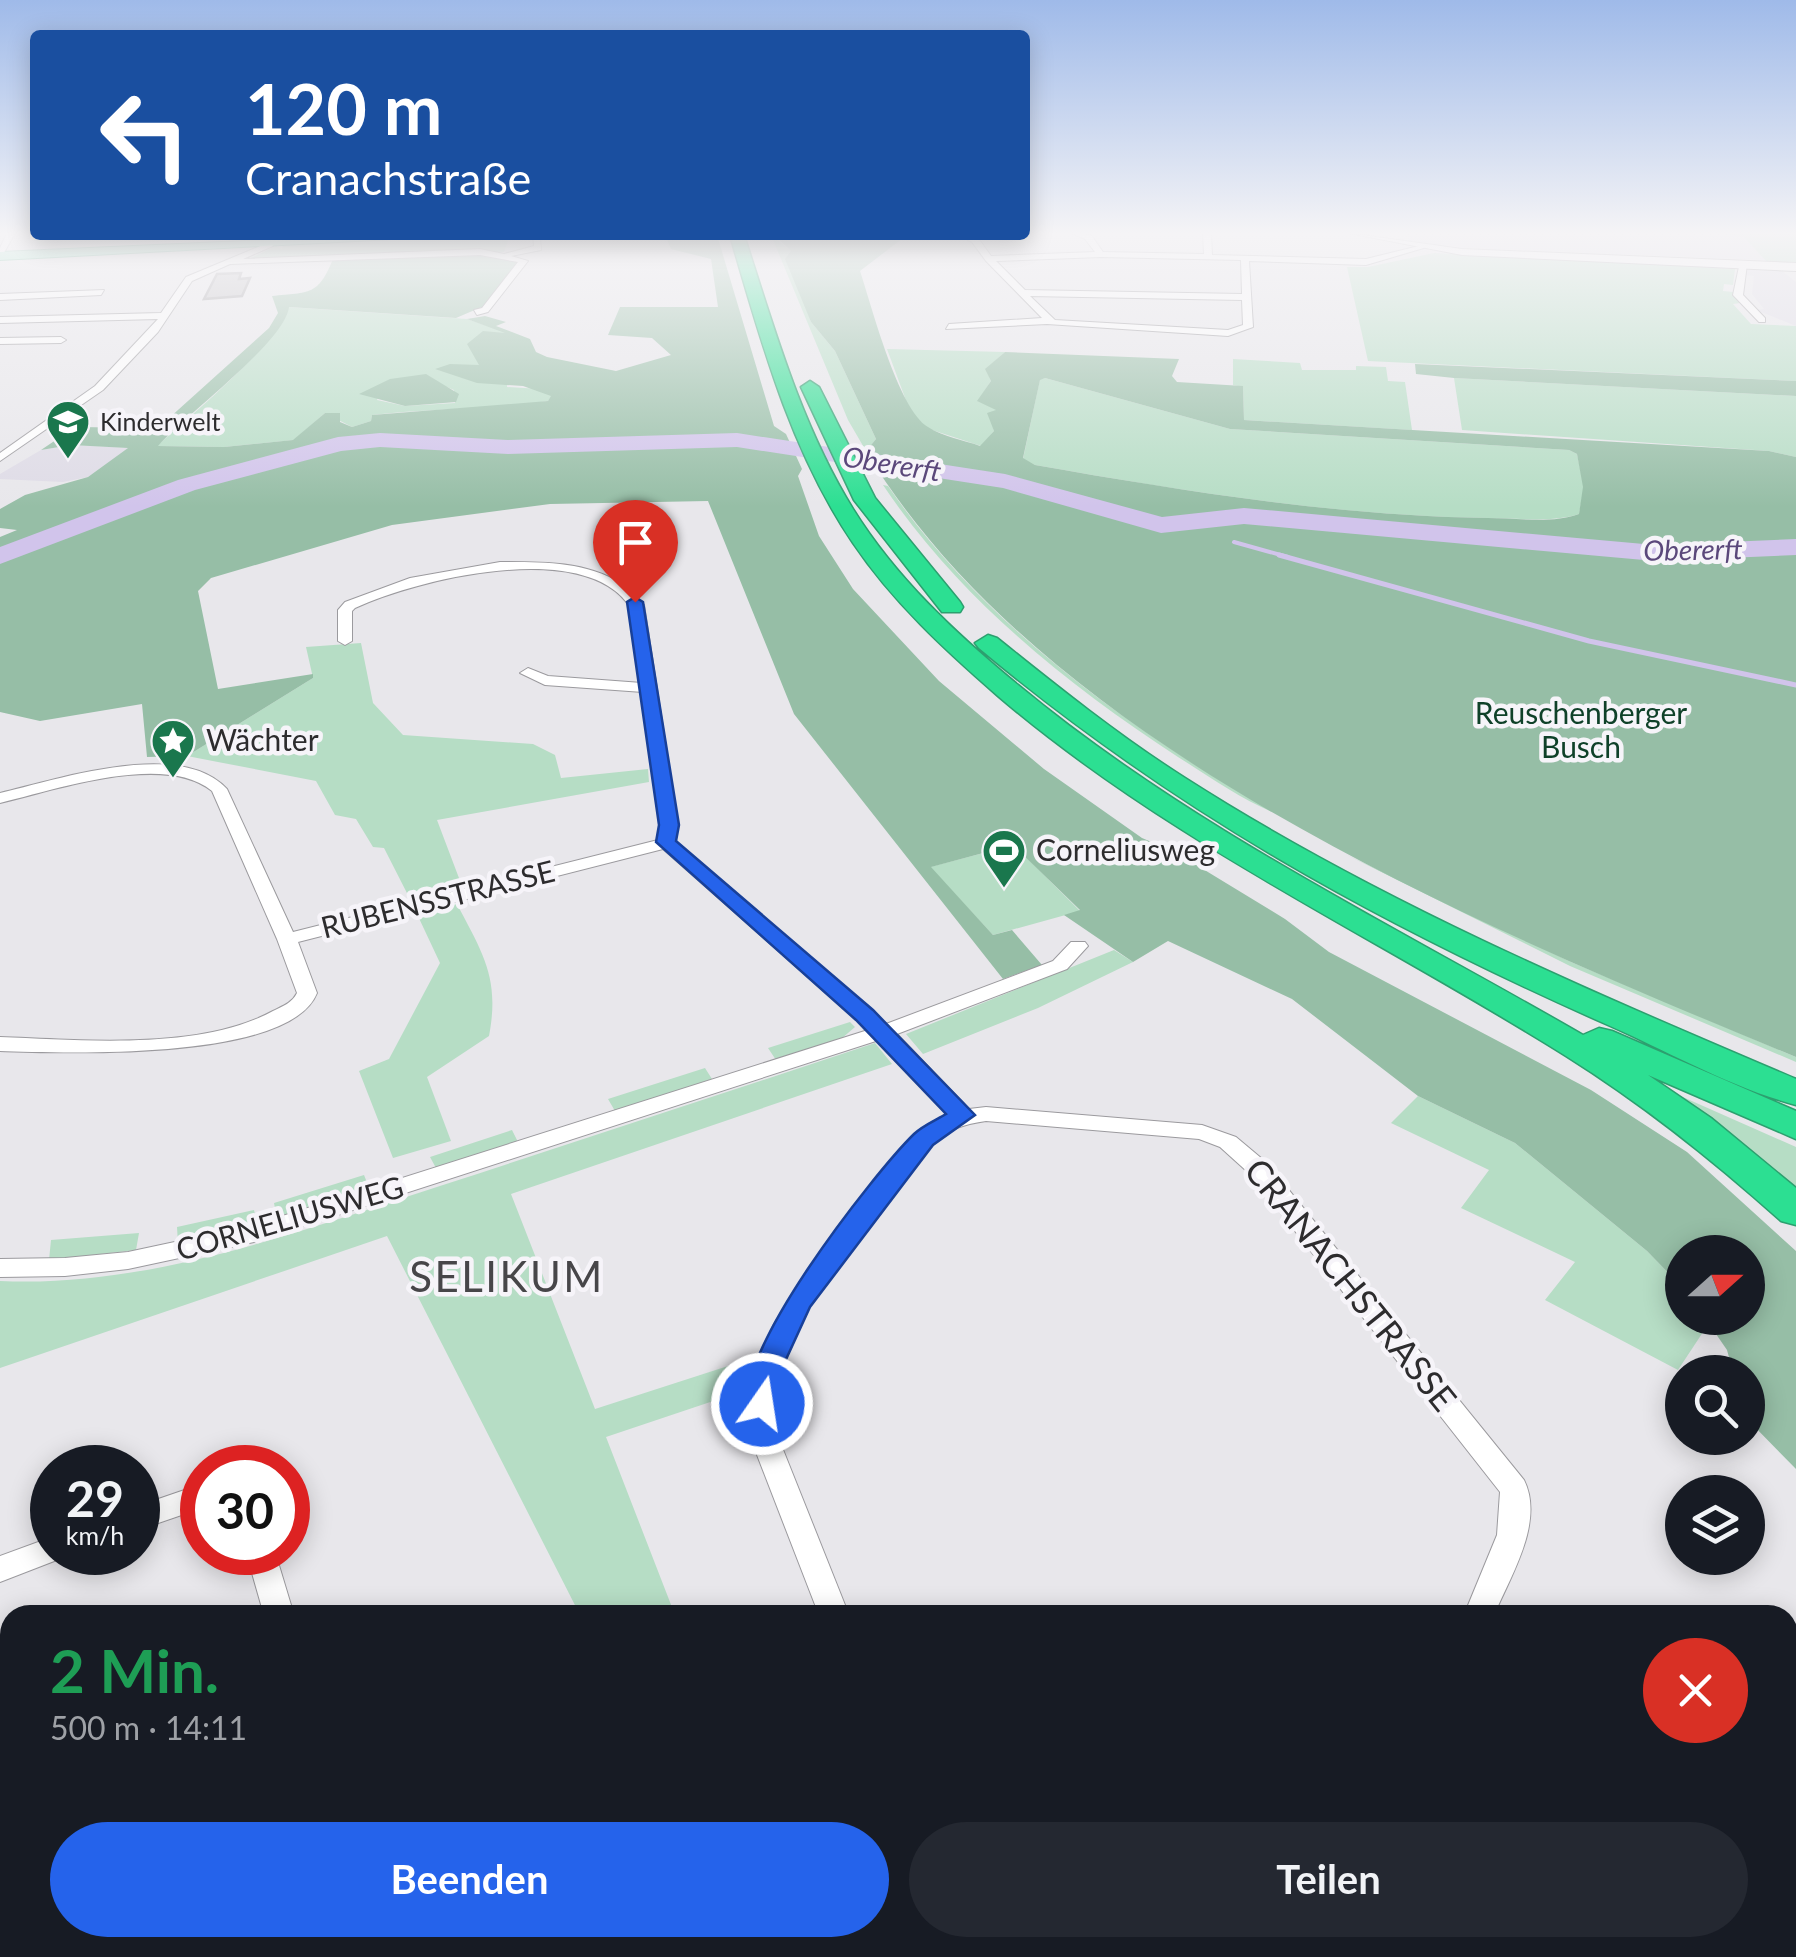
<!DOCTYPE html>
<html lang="de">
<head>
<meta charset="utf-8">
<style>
	:root { --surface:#171b24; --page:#242831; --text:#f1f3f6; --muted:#9ea1a6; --accent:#2563eb }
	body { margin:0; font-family:Lato,sans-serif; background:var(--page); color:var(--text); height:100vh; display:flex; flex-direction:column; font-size:38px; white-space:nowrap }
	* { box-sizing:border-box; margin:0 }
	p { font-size:32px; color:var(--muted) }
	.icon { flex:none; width:55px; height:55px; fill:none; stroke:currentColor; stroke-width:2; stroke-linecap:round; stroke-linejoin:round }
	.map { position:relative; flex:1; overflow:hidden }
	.sheet { position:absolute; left:0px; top:1605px; width:1798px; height:352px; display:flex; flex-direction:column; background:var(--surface); border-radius:30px 30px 0 0; box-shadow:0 5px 25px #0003 }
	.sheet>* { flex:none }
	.hud { position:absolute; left:30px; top:30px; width:1000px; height:210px; border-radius:10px; box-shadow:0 5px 25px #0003; background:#1a4fa0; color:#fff; overflow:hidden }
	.needle { width:65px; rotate:69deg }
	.buttons { position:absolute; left:1665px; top:1235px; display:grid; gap:20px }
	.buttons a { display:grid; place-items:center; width:100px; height:100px; border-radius:50%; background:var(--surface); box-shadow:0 5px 25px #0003; font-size:50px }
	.speed { position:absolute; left:30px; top:1445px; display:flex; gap:20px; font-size:50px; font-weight:700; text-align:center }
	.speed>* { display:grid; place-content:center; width:130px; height:130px; border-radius:50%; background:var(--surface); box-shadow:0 5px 25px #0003; line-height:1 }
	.speed small { font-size:25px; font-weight:400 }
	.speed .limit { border:15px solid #d22; background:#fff; color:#111 }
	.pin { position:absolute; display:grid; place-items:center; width:85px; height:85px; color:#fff; margin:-102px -42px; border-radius:50% 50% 50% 0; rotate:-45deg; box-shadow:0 0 10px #0007 }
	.pin .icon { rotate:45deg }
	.me { position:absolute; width:110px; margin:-55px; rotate:13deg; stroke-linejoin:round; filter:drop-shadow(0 0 8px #0008) }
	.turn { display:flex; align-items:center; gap:35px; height:210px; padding:0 50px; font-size:45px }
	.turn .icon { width:130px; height:130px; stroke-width:2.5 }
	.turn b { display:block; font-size:70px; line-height:85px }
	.round { display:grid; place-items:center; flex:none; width:105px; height:105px; border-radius:52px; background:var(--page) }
	.summary { display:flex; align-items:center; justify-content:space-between; height:170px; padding:0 50px }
	h1 { font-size:60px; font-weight:700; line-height:75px; color:#1e9e55 }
	.action { display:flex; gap:20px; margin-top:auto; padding:20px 50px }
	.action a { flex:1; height:115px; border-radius:60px; background:var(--accent); color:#fff; font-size:40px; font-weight:700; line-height:115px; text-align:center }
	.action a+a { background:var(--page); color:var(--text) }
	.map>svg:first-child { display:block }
</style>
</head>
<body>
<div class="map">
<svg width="1796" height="1957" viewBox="0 0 1796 1957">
	<rect width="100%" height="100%" fill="#e8e7eb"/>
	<path fill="#dedbe6" d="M 1407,233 L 1719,233 L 1744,236 L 1766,260 L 1472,248 L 1410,241 Z
		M 1747,270 L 1782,271 L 1796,282 L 1796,326 L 1756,310 L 1764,309 L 1752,294 L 1754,276 L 1745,275 Z
		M 71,445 L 130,448 L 88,477 L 63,482 L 0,479 L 0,474 L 41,450 Z"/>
	<path fill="#b6ddc5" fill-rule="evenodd" d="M 1719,233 L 1796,233 L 1796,263 L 1767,262 L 1744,237 Z
		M 510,235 L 504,252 L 251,258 L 276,246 L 282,249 L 283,245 Z
		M 771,235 L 791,251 L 811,322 L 835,351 L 876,439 L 866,451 L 848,420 Z
		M 1434,253 L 1735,269 L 1733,285 L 1724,284 L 1723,291 L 1733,292 L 1740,303 L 1733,304 L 1751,324 L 1796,326 L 1796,381 L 1368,361 L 1347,267 L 1368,267 Z
		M 288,307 L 467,319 L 511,334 L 507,387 L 541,389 L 552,396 L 548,401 C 490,410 431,408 372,415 L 371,421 L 352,427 L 325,413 L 294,440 L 224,447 L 157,446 C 184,421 286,337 288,307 ZM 383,386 L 447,387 L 454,390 L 455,403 L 405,406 L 377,400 Z
		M 887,349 L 1005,352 L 986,369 L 991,381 L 978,401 L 998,410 L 992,418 L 994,431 L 981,446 L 929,429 L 911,414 Z
		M 1233,359 L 1300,363 L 1302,370 L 1356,370 L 1356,366 L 1386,367 L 1388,381 L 1405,382 L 1412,430 L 1244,420 L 1243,387 L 1233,385 Z
		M 1045,378 L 1230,429 L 1569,450 L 1577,454 L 1584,487 L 1579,514 C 1552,523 1517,518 1488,518 C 1337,516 1183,491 1035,465 L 1023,459 L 1040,379 Z
		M 1454,378 L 1796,396 L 1796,457 L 1769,451 L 1462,430 Z
		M 883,485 L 888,486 C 984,626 1132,731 1277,814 C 1242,800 1210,777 1178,757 C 1066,684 958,597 883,485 Z
		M 361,643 L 373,703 L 403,735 L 533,744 L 555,755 L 561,778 L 648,769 L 649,782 L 437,820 L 462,886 L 410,899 L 384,848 L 373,847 L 356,819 L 335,815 L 316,781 L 187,756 L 313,678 L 306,647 Z
		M 1014,845 L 1080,911 L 993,935 L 930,867 Z
		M 1345,854 L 1571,962 L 1796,1057 L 1796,1062 L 1570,966 Z
		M 457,904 C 483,954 500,978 489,1036 L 427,1077 L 451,1141 L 393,1158 L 359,1071 L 389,1059 L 440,963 L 417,914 Z
		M 1114,950 L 1133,962 L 1038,1008 L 923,1054 L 906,1034 Z
		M 850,1022 L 855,1027 L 841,1039 L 776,1060 L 768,1048 Z
		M 875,1043 L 892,1064 L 511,1194 L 595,1409 L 759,1356 L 749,1389 L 606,1437 L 675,1615 L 580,1615 L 387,1236 L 0,1368 L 0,1281 C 150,1288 303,1230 443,1185 C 587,1138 731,1091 875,1043 Z
		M 705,1068 L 712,1079 L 615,1111 L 608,1099 Z
		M 1676,1094 L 1796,1147 L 1796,1192 L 1672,1097 Z
		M 1418,1096 L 1515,1143 L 1647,1251 L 1682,1287 L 1682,1318 L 1706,1318 L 1709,1323 L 1678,1370 L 1545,1300 L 1575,1262 L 1461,1208 L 1489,1170 L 1391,1123 Z
		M 512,1130 L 518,1142 L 436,1168 L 430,1157 Z
		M 364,1175 L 370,1190 L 277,1219 L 274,1203 Z
		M 254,1210 L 257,1224 L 178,1244 L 177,1227 Z
		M 139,1233 L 136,1250 L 49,1260 L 51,1240 Z
		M 727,1948 L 868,1948 L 872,1957 L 731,1957 Z"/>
	<path fill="#96bea6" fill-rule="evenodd" d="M 665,235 L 717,235 L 774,426 L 786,434 L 802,469 L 798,476 L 819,536 L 853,589 L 939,681 L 1044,769 L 1142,838 L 1175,852 L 1285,919 L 1329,952 L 1591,1090 L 1687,1152 L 1796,1251 L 1796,1469 L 1748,1420 L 1748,1372 L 1733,1372 L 1727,1350 L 1705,1318 L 1748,1318 L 1748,1252 L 1682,1252 L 1682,1287 L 1647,1251 L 1515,1143 L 1418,1096 L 1292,999 L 1168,941 L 1133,962 L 1064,915 L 1080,910 L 1013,845 L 931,867 L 993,935 L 1012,930 L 1042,965 L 1003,979 L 794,714 L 708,501 L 550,504 L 392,525 L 211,578 L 198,591 L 218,689 L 313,674 L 313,678 L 187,756 L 147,757 L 142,704 L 40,721 L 0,712 L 0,537 L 17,530 L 0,528 L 0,509 L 25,495 L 88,477 L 128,448 L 71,445 L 41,450 L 75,427 L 158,428 L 269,328 L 278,313 L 272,296 C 310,292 318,296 333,259 L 485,253 L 520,263 L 484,306 L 456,318 L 289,307 C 285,342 185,415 158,446 L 224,447 L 293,440 L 325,413 L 340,413 L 340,422 L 352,427 L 371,421 L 372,415 L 548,401 L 551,396 L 523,386 L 477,383 L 435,369 L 450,364 L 479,365 L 467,344 L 483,331 L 505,333 L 467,319 L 485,316 L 506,322 L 496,326 L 530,339 L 536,352 L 547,357 L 616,371 L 671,355 L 652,338 L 608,335 L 620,307 L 718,307 L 711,259 L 671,249 Z
		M 774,235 L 907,235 L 860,271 C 872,307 898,409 928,427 C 943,437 964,440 980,446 L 994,431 L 987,413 L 996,410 L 977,401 L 991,381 L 985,369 L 1005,352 L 1179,359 L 1172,376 L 1177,382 L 1243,386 L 1244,420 L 1769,451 L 1796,457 L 1796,1057 C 1484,928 1046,750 866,451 L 876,439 L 835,351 L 811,322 L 785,259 L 791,251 ZM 1045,378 L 1230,429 L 1569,450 L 1577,454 L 1583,487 L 1579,514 C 1553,524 1516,518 1488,518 C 1338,516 1183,491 1035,465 L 1023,458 L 1040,380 Z
		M 1415,364 L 1796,381 L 1796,396 L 1454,378 L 1416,374 Z
		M 426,374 L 459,394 L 456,402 L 405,406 L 359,394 L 390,379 Z
		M 1796,1712 L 1796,1949 L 1788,1939 L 1788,1716 Z"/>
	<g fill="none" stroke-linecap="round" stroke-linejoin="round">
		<path stroke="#d1c4eb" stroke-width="4" d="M 1234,542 L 1288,557"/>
		<path stroke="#d1c4eb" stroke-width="5" d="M 1279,555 L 1589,641 L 1796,685"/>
		<path fill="#d1c4eb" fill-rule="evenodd" d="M 380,433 L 508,440 L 737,433 L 1005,474 L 1162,517 L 1244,508 L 1655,545 L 1796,539 L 1796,555 L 1655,561 L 1244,524 L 1161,533 L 1003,488 L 737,447 L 508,454 L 380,447 L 341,451 L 195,490 L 0,564 L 0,547 L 178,480 L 338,437 Z"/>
	</g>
	<path fill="#bebdc1" stroke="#9a999d" stroke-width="2.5" d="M 241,273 L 239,279 L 250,278 L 242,296 L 204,299 L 217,274 Z"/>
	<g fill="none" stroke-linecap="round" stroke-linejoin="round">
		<defs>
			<path id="minor" d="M 7,233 L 15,233 L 0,260 L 0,248 Z
				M 1072,233 L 1091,235 L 1103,252 L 1204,254 L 1203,233 L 1211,233 L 1212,255 L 1366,259 L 1423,245 L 1427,247 L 1366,265 L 1249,261 L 1253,327 L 1228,336 L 1047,324 L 946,329 L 949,324 L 1042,318 L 986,261 L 972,242 L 959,235 L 978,238 L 991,256 L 1095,252 L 1085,239 ZM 1101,257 L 1241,260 L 1242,294 L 1025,290 L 996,261 ZM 1030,296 L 1242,300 L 1243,325 L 1228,330 L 1055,320 Z
				M 533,235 L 548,235 L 540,238 L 541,250 L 511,256 L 528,261 L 488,312 L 477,315 L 474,310 L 482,308 L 518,262 L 480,255 L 230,264 L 192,281 L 158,332 L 103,390 L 0,461 L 0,453 L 95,386 L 158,319 L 0,323 L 0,317 L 161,313 L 186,277 L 270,242 L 273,246 L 243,259 L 480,249 L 504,254 L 534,246 Z
				M 1740,262 L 1747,264 L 1743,295 L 1765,318 L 1765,322 L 1759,322 L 1733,295 Z
				M 104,290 L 101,295 L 0,300 L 0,294 Z
				M 0,338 L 61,337 L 66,340 L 61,343 L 0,344 Z
				M 500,562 C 540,562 585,561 620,583 C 629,588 637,598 644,605 L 678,825 L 675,842 L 886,1024 L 1053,961 L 1071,942 L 1085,942 L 1088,946 L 1067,969 L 897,1034 L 969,1109 L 986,1107 L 1202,1125 L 1236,1137 L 1267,1163 L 1524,1480 C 1545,1522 1510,1577 1494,1615 L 1464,1615 L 1497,1535 L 1500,1492 L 1251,1175 L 1220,1147 L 1199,1139 L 986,1121 C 965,1124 947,1129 931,1145 C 912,1164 898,1191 881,1213 C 847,1258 802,1304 784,1359 C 775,1387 776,1413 780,1442 L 849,1615 L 819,1615 L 752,1442 L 749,1412 L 751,1384 L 759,1357 L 774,1324 L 806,1276 L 916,1134 L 947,1113 L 879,1040 L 254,1242 L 128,1269 L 65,1276 L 0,1277 L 0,1259 L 65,1258 L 128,1252 L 254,1225 L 868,1030 L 663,849 L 298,942 L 317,993 C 290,1062 64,1053 0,1051 L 0,1037 C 83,1040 199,1051 273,1011 C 283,1006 292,1003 297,993 L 277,939 L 212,791 C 164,752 56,790 0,803 L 0,793 C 59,779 181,738 227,789 L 293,932 L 658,840 L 660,825 L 643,692 L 545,685 L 520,673 L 528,668 L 548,676 L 642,683 C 639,665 639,620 630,607 C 585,537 415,580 355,608 L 352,611 L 352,641 L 345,645 L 338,641 L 338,610 L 345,602 L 410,578 Z
				M 202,1484 L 202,1508 L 138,1530 L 138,1506 Z
				M 52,1537 L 52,1552 L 65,1552 L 62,1558 L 0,1582 L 0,1556 Z
				M 246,1552 L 275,1552 L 294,1615 L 264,1615 Z
				M 357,1948 L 393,1948 L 394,1957 L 358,1957 Z
				M 1531,1948 L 1570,1948 L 1574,1957 L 1535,1957 Z"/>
			<path id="secondary" d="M 1348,233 L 1462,249 L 1796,263 L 1796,271 L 1462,255 Z"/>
			<path id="primary" d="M 380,235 L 467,235 L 0,260 L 0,252 Z"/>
			<path id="motorway" d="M 730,235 L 744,235 C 774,328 801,425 853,509 C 896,578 955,633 1018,685 C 1189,827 1391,924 1583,1035 L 1599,1028 L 1612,1031 L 1796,1111 L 1796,1139 L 1648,1075 L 1711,1118 L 1796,1188 L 1796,1225 L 1781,1221 C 1713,1160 1644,1105 1566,1056 C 1375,936 1170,843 998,696 C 945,650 892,601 853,543 C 790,450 761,341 730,235 Z
				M 810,381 L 819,387 L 875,498 L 960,602 L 963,607 L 960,612 L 942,612 L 854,500 L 801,387 Z
				M 988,635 L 997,638 C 1058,687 1119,736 1185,778 C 1377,901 1587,990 1796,1079 L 1796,1105 C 1732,1088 1669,1052 1608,1025 C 1374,921 1177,813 979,648 L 975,643 Z"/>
		</defs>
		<use href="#minor" stroke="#9b9a9e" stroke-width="2"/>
		<use href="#secondary" stroke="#9b9a9e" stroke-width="2"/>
		<use href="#primary" stroke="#2ca06f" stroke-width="2"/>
		<use href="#motorway" stroke="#2ca06f" stroke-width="3"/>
		<use href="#minor" fill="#fff" fill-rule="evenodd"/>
		<use href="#secondary" fill="#fff" fill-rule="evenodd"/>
		<use href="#primary" fill="#80ecbe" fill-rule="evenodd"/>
		<use href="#motorway" fill="#2cdf92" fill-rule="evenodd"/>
	</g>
	<linearGradient id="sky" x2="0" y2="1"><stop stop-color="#9fbae9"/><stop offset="0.46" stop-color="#f5f4f6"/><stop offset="1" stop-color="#f5f4f6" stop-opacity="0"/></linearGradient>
	<rect width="1796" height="507" fill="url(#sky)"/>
	<path fill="#2563eb" stroke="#184099" stroke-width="2.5" d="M 635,597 L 643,602 L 679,825 L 676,841 L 873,1010 L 975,1115 L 933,1145 L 810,1307 L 783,1366 L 773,1412 L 762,1416 L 751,1412 C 725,1362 875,1172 914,1134 C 922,1126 936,1120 946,1114 L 856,1020 L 656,842 L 659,825 L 627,602 Z"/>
	<defs>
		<symbol id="school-pin" viewBox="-11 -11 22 30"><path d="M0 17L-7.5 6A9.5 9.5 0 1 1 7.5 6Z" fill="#1a774d" stroke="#f6f4f9"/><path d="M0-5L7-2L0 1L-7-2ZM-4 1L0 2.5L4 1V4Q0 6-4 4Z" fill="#fff"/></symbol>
		<symbol id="sight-pin" viewBox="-11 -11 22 30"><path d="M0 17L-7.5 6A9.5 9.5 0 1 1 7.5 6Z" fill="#1a774d" stroke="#f6f4f9"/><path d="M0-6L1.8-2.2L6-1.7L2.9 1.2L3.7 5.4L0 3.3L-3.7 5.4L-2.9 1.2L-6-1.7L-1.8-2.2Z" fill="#fff"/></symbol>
		<symbol id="stadium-pin" viewBox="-11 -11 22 30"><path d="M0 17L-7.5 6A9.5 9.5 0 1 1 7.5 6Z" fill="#1a774d" stroke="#f6f4f9"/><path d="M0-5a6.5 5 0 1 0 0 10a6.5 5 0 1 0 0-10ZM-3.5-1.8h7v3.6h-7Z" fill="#fff"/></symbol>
	</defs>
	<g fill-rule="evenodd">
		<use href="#school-pin" x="43" y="397" width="50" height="68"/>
		<use href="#sight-pin" x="148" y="716" width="50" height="68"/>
		<use href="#stadium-pin" x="979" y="826" width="50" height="68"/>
	</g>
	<g text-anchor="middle" stroke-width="9" stroke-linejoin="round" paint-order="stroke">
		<g font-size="25" fill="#2d2c2e" stroke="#f6f4f9" text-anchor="start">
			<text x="100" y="431">Kinderwelt</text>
		</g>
		<g font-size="28" font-style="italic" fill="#5b487b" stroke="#f6f4f9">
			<text transform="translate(892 464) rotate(9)" y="10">Obererft</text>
			<text transform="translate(1693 550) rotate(-1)" y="10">Obererft</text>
		</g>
		<g font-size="30" fill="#0f4129" stroke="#f6f4f9">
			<text x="1581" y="724">Reuschenberger<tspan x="1581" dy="34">Busch</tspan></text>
		</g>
		<g font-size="30" fill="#2d2c2e" stroke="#f6f4f9" text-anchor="start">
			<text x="206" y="751">Wächter</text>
			<text x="1036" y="861">Corneliusweg</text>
		</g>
		<g font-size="30" fill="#2d2c2e" stroke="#f6f4f9">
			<text transform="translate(438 900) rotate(-14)" y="10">RUBENSSTRASSE</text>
			<text transform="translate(290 1219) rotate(-16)" y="10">CORNELIUSWEG</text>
		</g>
		<g font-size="35" fill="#2d2c2e" stroke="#f6f4f9">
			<text transform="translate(1350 1285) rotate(51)" y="12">CRANACHSTRASSE</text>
		</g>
		<g font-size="42" letter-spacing="2.5" fill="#474649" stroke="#f6f4f9">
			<text x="507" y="1292">SELIKUM</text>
		</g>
	</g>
</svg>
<div class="buttons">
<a><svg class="needle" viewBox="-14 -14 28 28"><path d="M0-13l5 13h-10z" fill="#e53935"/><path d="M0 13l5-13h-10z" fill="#9ea1a6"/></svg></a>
<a><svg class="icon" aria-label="search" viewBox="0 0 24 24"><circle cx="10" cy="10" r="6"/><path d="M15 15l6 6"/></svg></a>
<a><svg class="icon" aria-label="layers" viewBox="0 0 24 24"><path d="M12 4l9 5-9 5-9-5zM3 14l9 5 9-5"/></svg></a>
</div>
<div class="speed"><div>29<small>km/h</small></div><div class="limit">30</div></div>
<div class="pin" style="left:635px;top:602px;background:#d93025"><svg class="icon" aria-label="arrive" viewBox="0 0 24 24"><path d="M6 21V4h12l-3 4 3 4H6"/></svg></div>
<svg class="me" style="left:762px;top:1404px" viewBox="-20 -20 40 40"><circle r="17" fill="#2563eb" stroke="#fff" stroke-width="3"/><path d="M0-11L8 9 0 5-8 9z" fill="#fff"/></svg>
<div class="hud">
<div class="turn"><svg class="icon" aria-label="left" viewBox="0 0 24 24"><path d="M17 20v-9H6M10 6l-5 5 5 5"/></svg><div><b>120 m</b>Cranachstraße</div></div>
</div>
<section class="sheet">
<div class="summary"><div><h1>2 Min.</h1><p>500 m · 14:11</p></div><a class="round" style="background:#d93025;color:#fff"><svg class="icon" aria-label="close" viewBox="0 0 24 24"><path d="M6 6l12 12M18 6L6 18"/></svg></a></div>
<div class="action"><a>Beenden</a><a>Teilen</a></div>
</section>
</div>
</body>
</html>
